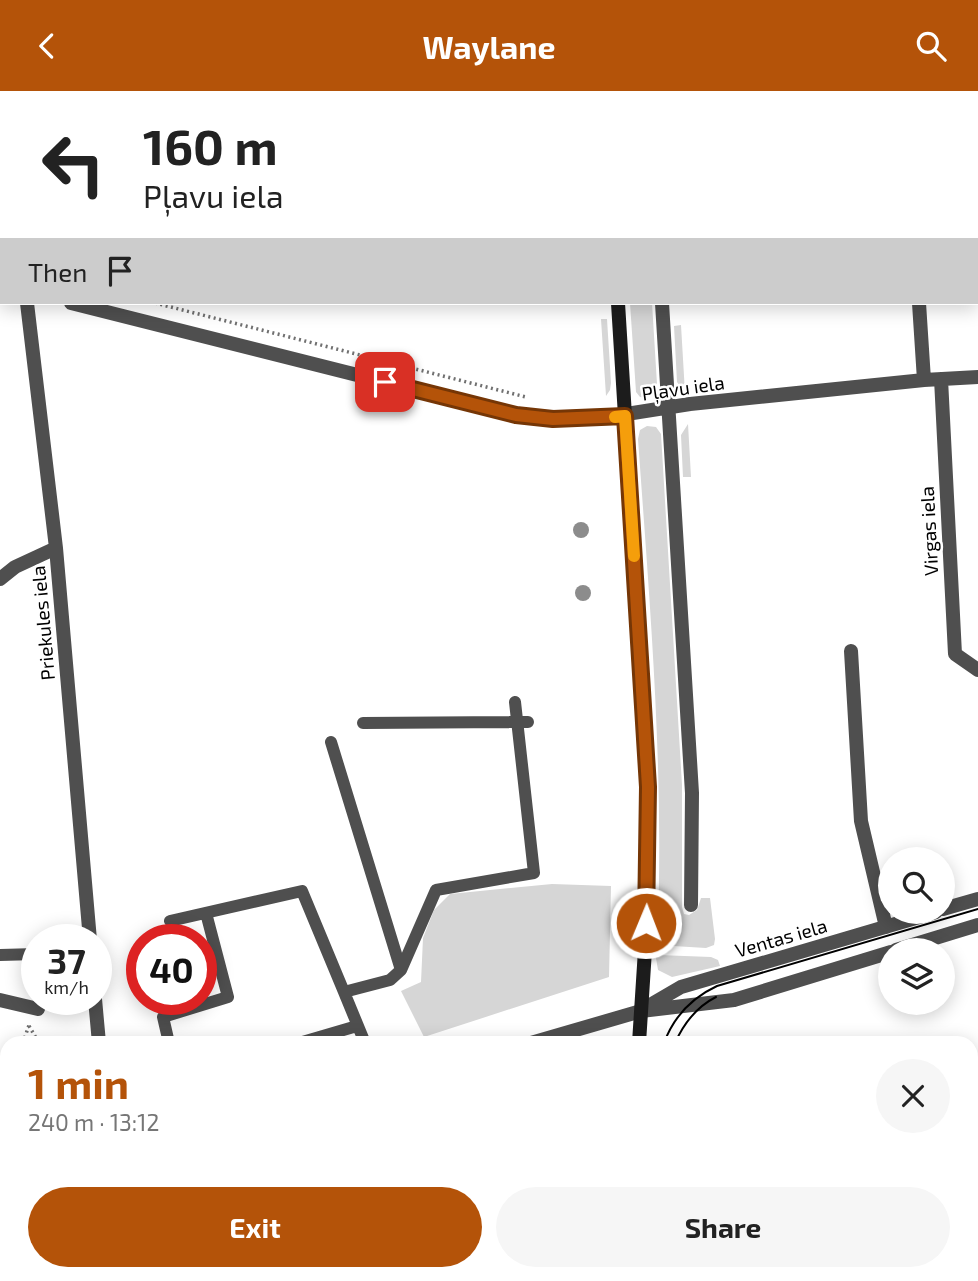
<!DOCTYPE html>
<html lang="en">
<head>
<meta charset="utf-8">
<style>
	:root { --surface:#fff; --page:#f6f6f6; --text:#222; --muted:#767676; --accent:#b45309 }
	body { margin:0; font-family:"Exo 2",sans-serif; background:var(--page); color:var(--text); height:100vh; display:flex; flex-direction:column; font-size:26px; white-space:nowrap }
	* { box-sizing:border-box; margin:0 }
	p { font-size:23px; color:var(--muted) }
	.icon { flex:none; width:38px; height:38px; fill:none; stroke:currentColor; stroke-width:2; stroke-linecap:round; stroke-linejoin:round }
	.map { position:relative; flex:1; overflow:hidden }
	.details { position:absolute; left:0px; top:945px; width:978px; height:245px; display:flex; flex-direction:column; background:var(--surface); border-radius:21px 21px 0 0; box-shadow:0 4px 18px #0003 }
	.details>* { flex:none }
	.banner { position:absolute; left:0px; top:0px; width:978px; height:214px; box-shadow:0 4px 18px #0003; background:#fff; color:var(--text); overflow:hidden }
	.tools { position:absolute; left:878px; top:756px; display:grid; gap:14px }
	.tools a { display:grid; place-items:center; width:77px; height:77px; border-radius:50%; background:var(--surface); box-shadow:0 4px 18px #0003; font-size:35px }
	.speed { position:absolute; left:21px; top:833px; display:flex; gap:14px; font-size:35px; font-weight:700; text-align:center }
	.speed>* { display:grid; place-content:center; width:91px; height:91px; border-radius:50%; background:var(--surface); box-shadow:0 4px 18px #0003; line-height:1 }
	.speed small { font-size:18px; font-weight:400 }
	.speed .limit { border:10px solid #d22; background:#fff; color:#111 }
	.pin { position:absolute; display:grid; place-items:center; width:60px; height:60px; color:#fff; margin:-30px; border-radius:14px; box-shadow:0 4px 10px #0006 }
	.me { position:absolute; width:77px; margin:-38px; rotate:1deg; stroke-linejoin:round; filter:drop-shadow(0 0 5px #0008) }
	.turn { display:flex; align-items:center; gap:24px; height:147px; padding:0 28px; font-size:32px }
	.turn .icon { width:91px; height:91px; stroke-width:2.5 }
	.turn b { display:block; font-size:49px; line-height:60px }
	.then { display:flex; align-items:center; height:66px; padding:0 28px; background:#0003; gap:14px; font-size:26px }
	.round { display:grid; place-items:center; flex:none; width:74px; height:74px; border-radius:37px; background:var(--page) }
	.overview { display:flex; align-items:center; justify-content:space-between; height:119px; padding:0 28px }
	h1 { font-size:42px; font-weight:700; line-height:52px; color:var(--accent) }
	.primary-button { display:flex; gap:14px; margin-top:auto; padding:14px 28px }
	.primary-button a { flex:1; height:80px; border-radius:42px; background:var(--accent); color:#fff; font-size:28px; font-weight:700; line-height:80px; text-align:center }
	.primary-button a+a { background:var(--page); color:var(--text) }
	header { display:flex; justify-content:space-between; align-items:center; height:91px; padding:0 28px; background:var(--accent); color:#fff; font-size:32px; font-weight:700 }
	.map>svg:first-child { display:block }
</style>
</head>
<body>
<header><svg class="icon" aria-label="back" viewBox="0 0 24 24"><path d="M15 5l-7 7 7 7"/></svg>Waylane<svg class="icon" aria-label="search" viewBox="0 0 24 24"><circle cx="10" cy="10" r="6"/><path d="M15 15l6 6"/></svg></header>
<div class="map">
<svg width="978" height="1190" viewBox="0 0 978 1190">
	<rect width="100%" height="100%" fill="#fff"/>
	<path fill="#d6d6d6" d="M 630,212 L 652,212 L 657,293 L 655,301 L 646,307 L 640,306 L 636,301 Z
		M 601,228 L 607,228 L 611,292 L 610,299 L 606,305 Z
		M 681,234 L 685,302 L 677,291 L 674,235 Z
		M 688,333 L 691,386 L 683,386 L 681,344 Z
		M 647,335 L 656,336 L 661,343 L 682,694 L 682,816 L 684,823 L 689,824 L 697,819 L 701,807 L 710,807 L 715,848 L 714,854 L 706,857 L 657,854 C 665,685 650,517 638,348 L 640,339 Z
		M 552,793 L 611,795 L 609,886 L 424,946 L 401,900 L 421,891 L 423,847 L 434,819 L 450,803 Z
		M 658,864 L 711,866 L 718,869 L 720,875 L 672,886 L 658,879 L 656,867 Z"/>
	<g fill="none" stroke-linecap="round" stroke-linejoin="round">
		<path stroke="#717171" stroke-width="3.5" stroke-dasharray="2 3.5" stroke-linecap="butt" d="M 0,170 L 2,171
			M 155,212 L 526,306
			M 29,935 L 39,952
			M 23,952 L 29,934
			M 0,994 L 7,996
			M 0,1004 L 7,996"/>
		<path stroke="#4f4f4f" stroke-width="12" d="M 268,2 L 269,0
			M 469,2 L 469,0
			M 363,632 L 528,631
			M 331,651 L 401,879
			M 170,830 L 302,800 L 344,901
			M 0,864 L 37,863
			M 169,952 L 163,926 L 228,906 L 206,822
			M 299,952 L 357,935
			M 365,952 L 344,901 L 390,889 L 401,879 L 436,799 L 534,782 L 515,611
			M 971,1046 L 978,1049
			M 189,1183 L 195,1190
			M 457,1190 L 457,1183
			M 534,1190 L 534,1183"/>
		<path stroke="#4f4f4f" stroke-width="14" d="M 6,0 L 6,2
			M 647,0 L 647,2
			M 0,193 L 2,193
			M 27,212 L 56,457 L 90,849
			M 71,212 L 516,324 L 553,328 L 601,327 L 690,313 L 924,289 L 978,286
			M 662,212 L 692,702 L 691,814
			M 919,212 L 924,289
			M 941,288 L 955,563 L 978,579
			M 0,488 L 15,476 L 56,457
			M 851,560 L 861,730 L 886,836
			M 943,818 L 978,808
			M 896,859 L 978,834
			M 95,908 L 99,952
			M 0,909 L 38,918
			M 645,917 L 681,896 L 936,821
			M 531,952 L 641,920 L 734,909 L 891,861
			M 0,1081 L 7,1082
			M 0,1105 L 7,1103
			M 675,1190 L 676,1183"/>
		<path stroke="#1c1c1c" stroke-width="14" d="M 605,0 L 605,2
			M 618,212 L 648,696 L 645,859 L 639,952
			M 621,1190 L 622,1183"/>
		<path stroke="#000" stroke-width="2" d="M 664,952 C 674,925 691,907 717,895 L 978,818
			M 675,952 C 684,932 696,916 716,906
			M 652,1190 L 652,1183"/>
	</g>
	<g fill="#8c8c8c">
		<circle cx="581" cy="439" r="8"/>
		<circle cx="583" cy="502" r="8"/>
	</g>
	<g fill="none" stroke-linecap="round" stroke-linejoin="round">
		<defs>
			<path id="route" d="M 385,291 L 516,324 L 553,328 L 625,325 L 648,696 L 646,832"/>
		</defs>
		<use href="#route" stroke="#753606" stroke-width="18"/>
		<use href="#route" stroke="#b45309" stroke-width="12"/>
		<path stroke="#f59e0b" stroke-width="12" d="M 615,326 L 625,325 L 634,465"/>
	</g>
	<g text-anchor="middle" stroke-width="5" stroke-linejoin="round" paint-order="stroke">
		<g font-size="19" fill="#000" stroke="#fff">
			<text transform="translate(683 297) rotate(-8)" y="7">Pļavu iela</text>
			<text transform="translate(929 440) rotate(-93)" y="7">Virgas iela</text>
			<text transform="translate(43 532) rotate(-95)" y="7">Priekules iela</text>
			<text transform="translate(781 847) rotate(-16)" y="7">Ventas iela</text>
		</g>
	</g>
</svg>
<div class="tools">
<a><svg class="icon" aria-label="search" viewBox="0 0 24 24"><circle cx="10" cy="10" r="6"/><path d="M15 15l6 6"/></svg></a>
<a><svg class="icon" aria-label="layers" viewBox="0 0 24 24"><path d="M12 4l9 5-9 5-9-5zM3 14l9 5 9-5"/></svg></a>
</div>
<div class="speed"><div>37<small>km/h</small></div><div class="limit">40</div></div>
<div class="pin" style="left:385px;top:291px;background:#d93025"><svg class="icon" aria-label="arrive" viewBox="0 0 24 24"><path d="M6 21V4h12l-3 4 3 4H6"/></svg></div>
<svg class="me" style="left:646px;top:832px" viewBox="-20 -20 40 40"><circle r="17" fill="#b45309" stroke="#fff" stroke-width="3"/><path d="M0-11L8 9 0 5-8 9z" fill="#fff"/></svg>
<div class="banner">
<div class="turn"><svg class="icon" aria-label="left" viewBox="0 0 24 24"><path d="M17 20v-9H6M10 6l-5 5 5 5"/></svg><div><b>160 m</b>Pļavu iela</div></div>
<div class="then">Then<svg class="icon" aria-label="arrive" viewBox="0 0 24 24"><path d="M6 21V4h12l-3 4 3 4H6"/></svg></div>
</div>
<section class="details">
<div class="overview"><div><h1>1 min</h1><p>240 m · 13:12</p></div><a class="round"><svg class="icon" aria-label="close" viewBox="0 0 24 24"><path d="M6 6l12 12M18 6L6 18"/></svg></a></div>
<div class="primary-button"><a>Exit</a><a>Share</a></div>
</section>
</div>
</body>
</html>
